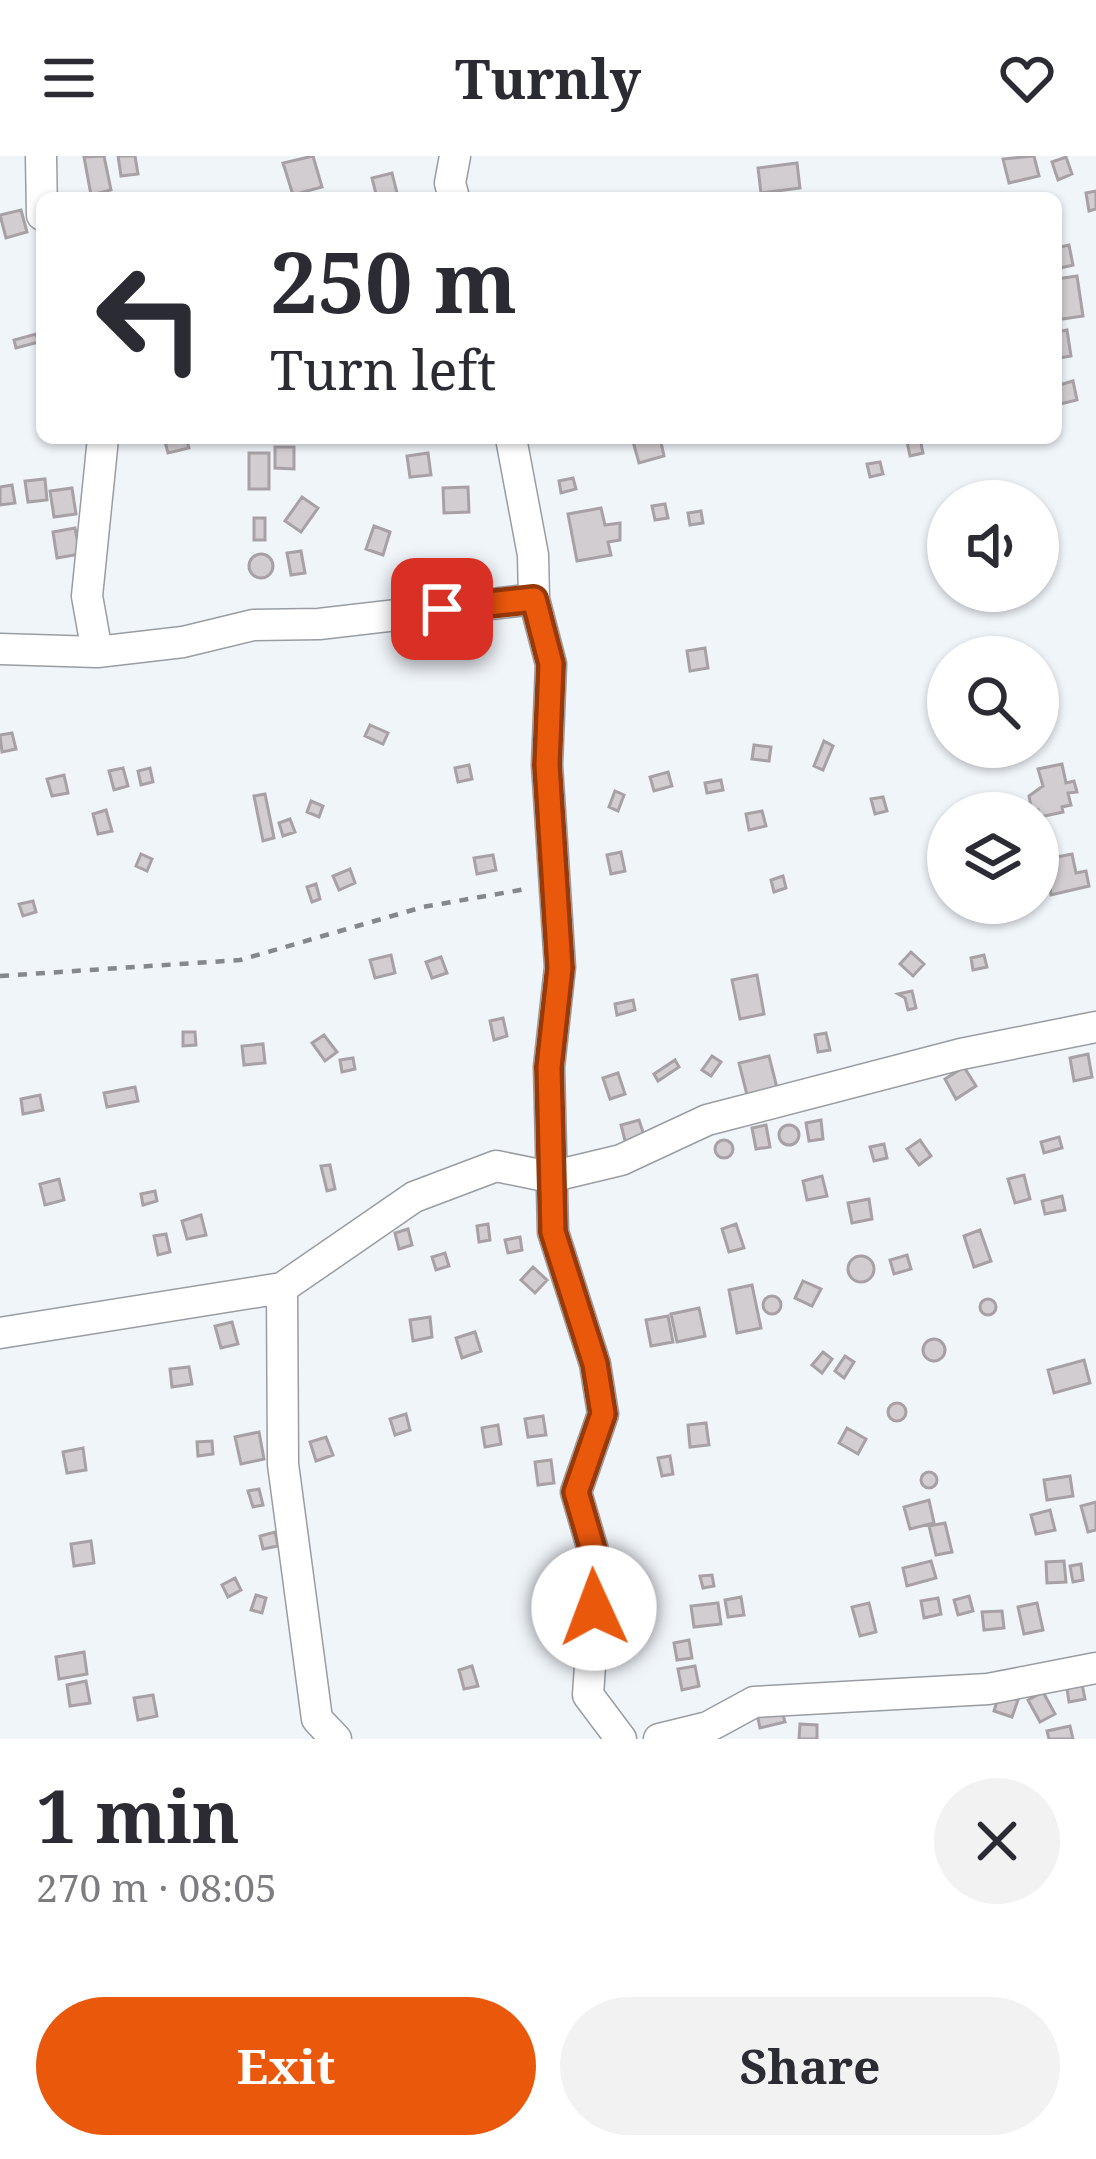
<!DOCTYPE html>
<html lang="en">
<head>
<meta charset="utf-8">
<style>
	:root { --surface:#fff; --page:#f2f2f3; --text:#2b2b33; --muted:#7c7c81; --accent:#ea580c }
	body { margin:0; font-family:"Noto Serif",serif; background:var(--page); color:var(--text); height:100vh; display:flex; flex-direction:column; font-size:45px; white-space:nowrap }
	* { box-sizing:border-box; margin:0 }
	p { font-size:39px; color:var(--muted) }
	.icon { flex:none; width:66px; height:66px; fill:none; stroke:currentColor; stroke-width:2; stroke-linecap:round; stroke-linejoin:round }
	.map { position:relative; height:1583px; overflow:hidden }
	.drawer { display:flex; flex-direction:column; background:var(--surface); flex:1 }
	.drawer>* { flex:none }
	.hud { position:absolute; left:36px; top:36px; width:1026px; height:252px; border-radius:18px; box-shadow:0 3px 9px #0004; background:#fff; color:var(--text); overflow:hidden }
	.buttons { position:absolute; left:927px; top:324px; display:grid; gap:24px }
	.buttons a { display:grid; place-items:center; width:132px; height:132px; border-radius:50%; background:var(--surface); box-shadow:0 3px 9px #0004; font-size:60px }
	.pin { position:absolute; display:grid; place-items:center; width:102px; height:102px; color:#fff; margin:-51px; border-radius:24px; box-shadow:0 6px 18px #0006 }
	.me { position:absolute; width:132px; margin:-66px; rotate:358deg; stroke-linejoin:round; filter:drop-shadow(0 0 9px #0008) }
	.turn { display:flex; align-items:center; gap:42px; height:252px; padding:0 36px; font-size:54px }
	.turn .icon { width:156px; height:156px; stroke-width:2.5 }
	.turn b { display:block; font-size:84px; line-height:102px }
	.round { display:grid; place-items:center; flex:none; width:126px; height:126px; border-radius:63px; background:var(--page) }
	.head { display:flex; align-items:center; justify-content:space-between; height:204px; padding:0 36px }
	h1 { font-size:72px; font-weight:700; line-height:90px }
	.cta { display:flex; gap:24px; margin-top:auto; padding:24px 36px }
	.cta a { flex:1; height:138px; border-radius:72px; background:var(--accent); color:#fff; font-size:48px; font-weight:700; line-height:138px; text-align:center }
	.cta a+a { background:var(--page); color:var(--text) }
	header { display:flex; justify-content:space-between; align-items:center; height:156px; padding:0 36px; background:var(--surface); font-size:54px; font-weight:700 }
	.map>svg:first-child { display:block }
</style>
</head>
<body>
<header><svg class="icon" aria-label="menu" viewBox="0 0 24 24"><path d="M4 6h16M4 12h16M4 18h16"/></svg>Turnly<svg class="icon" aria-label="heart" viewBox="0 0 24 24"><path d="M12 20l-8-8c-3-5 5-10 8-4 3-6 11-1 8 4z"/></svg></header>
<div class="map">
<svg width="1096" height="1583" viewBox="0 0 1096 1583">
	<rect width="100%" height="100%" fill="#f0f5fa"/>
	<path fill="#d2cdd0" stroke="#a7a1a5" stroke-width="3" d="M 104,0 L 111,34 L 91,39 L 84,1 Z
		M 118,0 L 135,0 L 138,18 L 121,20 Z
		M 313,0 L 322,31 L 293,39 L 283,7 Z
		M 1034,0 L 1039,20 L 1009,27 L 1003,3 Z
		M 1066,1 L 1072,18 L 1058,24 L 1052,6 Z
		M 797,7 L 800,32 L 761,37 L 758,12 Z
		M 392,17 L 397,37 L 377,42 L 372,22 Z
		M 1096,35 L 1096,53 L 1089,55 L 1086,37 Z
		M 21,54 L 27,76 L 6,82 L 0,59 Z
		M 1069,89 L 1073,109 L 1056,113 L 1056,92 Z
		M 1077,120 L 1083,160 L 1056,164 L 1056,123 Z
		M 1067,174 L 1071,200 L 1059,202 L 1056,176 Z
		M 36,178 L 39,186 L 16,192 L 14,184 Z
		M 1056,216 L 1059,229 L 1073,225 L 1077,244 L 1056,249 Z
		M 164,282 L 186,282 L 189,292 L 168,297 Z
		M 632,282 L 660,282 L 664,300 L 639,307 Z
		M 920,283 L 923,297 L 910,300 L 907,286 Z
		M 275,291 L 294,291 L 294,313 L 275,312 Z
		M 249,297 L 269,297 L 269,333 L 249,333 Z
		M 428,297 L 431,319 L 410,321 L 407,300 Z
		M 880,306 L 883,318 L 870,321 L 867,308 Z
		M 573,322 L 576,333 L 561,337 L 559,325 Z
		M 45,323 L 47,344 L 28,346 L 25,325 Z
		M 12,329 L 15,347 L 0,349 L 0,331 Z
		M 468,331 L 469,356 L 444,357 L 443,332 Z
		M 72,332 L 76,358 L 54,361 L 50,335 Z
		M 302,341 L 318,352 L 301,376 L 285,365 Z
		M 665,348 L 668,362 L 655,364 L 652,350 Z
		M 601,352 L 605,369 L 620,367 L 620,384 L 608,386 L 611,399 L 577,405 L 568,358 Z
		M 701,355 L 703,367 L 690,369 L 688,357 Z
		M 254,362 L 265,362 L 265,384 L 254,384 Z
		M 374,370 L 390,376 L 383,399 L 366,393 Z
		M 75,372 L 80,398 L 57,402 L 53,376 Z
		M 301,395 L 305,417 L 291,419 L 287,397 Z
		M249 410a12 12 0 1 1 24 0a12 12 0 1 1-24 0Z
		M 705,492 L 708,512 L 690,515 L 687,495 Z
		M 370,569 L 388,577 L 383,588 L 365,580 Z
		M 12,577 L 16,593 L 2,596 L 0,579 Z
		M 824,585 L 833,590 L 823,614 L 814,610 Z
		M 754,589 L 771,591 L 769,605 L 752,603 Z
		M 1062,608 L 1066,627 L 1074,625 L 1077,636 L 1068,637 L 1071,649 L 1062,651 L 1063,656 L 1040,661 L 1038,654 L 1032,656 L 1029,640 L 1043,630 L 1038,613 Z
		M 469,609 L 472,623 L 458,626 L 455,612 Z
		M 123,612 L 128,630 L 114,634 L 109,615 Z
		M 150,612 L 153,626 L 141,629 L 138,615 Z
		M 668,616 L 672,630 L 654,635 L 650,621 Z
		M 64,619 L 68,637 L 52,640 L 47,623 Z
		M 721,624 L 723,634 L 707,637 L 705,627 Z
		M 615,635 L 624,639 L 618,655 L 609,651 Z
		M 265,638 L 274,682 L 263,685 L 254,640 Z
		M 883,641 L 887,655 L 875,658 L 871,643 Z
		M 311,645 L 323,650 L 319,661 L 307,656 Z
		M 106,654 L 112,675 L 98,678 L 93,658 Z
		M 762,655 L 766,670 L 749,674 L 746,658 Z
		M 290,663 L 295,676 L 283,680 L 279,667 Z
		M 621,696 L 625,715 L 611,718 L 607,699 Z
		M 141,698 L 152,703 L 147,715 L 136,710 Z
		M 1072,698 L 1076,717 L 1086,715 L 1089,730 L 1051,739 L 1047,703 Z
		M 493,699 L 496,714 L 477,718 L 474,702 Z
		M 350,713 L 355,727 L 339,734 L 333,720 Z
		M 783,720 L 786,732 L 774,736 L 771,724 Z
		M 316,728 L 320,743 L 312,746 L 307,731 Z
		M 33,745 L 36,756 L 23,760 L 19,748 Z
		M 911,796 L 924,808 L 913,820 L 900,808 Z
		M 391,799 L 395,817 L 375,822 L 370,804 Z
		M 984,799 L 987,811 L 973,814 L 971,802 Z
		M 441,801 L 447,817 L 432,822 L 426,806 Z
		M 757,819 L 764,858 L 740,863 L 732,824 Z
		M 912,835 L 916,852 L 908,854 L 905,842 L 898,838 Z
		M 633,844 L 635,854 L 617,859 L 615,848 Z
		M 503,862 L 507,880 L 494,884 L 490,865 Z
		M 183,876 L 195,876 L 196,889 L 183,890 Z
		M 826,877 L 830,894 L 818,896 L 815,879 Z
		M 324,879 L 337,896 L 325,905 L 312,887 Z
		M 263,888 L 265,907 L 244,909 L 242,890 Z
		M 1088,898 L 1092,921 L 1074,925 L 1070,902 Z
		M 712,900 L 721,906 L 711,920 L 702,914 Z
		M 769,900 L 778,936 L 748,943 L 739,907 Z
		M 353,902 L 355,913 L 342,916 L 340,904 Z
		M 675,904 L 679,911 L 658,925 L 654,918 Z
		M 964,911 L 976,930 L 956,943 L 945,923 Z
		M 618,917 L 625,938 L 610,943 L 603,922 Z
		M 135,931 L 138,945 L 107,951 L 104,937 Z
		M 40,939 L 43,954 L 23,958 L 21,943 Z
		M 639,964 L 645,982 L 626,988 L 621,969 Z
		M 821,964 L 823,983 L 809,985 L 806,967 Z
		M779 979a10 10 0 1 1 20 0a10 10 0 1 1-20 0Z
		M 766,969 L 770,991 L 756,993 L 752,972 Z
		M 1059,981 L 1062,992 L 1044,997 L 1041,986 Z
		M715 993a9 9 0 1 1 18 0a9 9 0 1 1-18 0Z
		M 920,984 L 931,1000 L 919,1009 L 907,993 Z
		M 884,988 L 887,1002 L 874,1005 L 870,991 Z
		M 330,1009 L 335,1033 L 327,1035 L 321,1010 Z
		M 1024,1019 L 1030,1043 L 1015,1047 L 1008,1023 Z
		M 822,1020 L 827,1040 L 807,1044 L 803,1025 Z
		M 59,1023 L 64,1044 L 45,1049 L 40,1028 Z
		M 155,1035 L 157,1045 L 143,1049 L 141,1038 Z
		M 1062,1040 L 1065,1054 L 1045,1058 L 1042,1045 Z
		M 869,1043 L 872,1063 L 852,1067 L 848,1047 Z
		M 201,1059 L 206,1079 L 187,1083 L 182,1065 Z
		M 488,1068 L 490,1084 L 479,1086 L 477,1070 Z
		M 736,1068 L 744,1092 L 729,1096 L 722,1073 Z
		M 408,1073 L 412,1089 L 399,1093 L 395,1077 Z
		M 980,1074 L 991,1105 L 974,1111 L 964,1080 Z
		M 166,1078 L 170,1096 L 158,1099 L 154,1080 Z
		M 520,1081 L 522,1094 L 508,1097 L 505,1084 Z
		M 445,1097 L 449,1110 L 436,1114 L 432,1101 Z
		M 907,1099 L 911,1113 L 894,1118 L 890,1104 Z
		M848 1113a13 13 0 1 1 26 0a13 13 0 1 1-26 0Z
		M 533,1111 L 547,1124 L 535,1137 L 521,1124 Z
		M 803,1125 L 821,1133 L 812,1150 L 795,1142 Z
		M 752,1129 L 761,1172 L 737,1177 L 729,1134 Z
		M763 1149a9 9 0 1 1 18 0a9 9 0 1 1-18 0Z
		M980 1151a8 8 0 1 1 16 0a8 8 0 1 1-16 0Z
		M 699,1152 L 705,1180 L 677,1186 L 671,1158 Z
		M 668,1160 L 673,1186 L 651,1190 L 646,1164 Z
		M 430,1161 L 432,1181 L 413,1185 L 410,1164 Z
		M 232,1166 L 238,1188 L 221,1192 L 215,1170 Z
		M 475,1176 L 481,1195 L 462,1202 L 456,1182 Z
		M923 1194a11 11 0 1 1 22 0a11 11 0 1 1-22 0Z
		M 823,1196 L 832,1203 L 822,1217 L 812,1209 Z
		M 845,1200 L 854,1206 L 844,1222 L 835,1215 Z
		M 1084,1204 L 1090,1227 L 1054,1237 L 1048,1214 Z
		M 189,1211 L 192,1228 L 172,1231 L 170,1213 Z
		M888 1256a9 9 0 1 1 18 0a9 9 0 1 1-18 0Z
		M 406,1258 L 410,1274 L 395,1279 L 390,1263 Z
		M 543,1260 L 546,1279 L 528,1281 L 525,1263 Z
		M 706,1267 L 709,1289 L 690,1291 L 688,1269 Z
		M 498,1269 L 501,1288 L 485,1291 L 482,1272 Z
		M 847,1272 L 866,1283 L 858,1298 L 839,1287 Z
		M 259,1276 L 264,1303 L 241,1308 L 235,1281 Z
		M 326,1281 L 333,1299 L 316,1305 L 310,1286 Z
		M 212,1285 L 213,1298 L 198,1300 L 197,1286 Z
		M 83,1292 L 86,1314 L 67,1317 L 63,1296 Z
		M 670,1300 L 673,1318 L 662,1320 L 658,1302 Z
		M 551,1304 L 554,1327 L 538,1329 L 535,1306 Z
		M921 1324a8 8 0 1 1 16 0a8 8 0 1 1-16 0Z
		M 1070,1320 L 1073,1340 L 1047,1344 L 1044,1324 Z
		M 259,1333 L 263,1349 L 253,1351 L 248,1335 Z
		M 929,1344 L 934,1367 L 910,1373 L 904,1351 Z
		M 1096,1346 L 1096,1374 L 1088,1376 L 1081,1350 Z
		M 1050,1354 L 1055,1374 L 1036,1378 L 1031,1359 Z
		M 945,1367 L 952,1396 L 936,1399 L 929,1370 Z
		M 275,1376 L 278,1390 L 263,1393 L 260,1380 Z
		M 91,1385 L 94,1407 L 74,1410 L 71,1388 Z
		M 931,1405 L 936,1422 L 907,1430 L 903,1412 Z
		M 1064,1405 L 1066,1426 L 1047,1427 L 1046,1406 Z
		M 1081,1408 L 1083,1424 L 1073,1426 L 1070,1410 Z
		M 712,1419 L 714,1430 L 703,1432 L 700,1420 Z
		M 235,1422 L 241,1434 L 228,1441 L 222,1429 Z
		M 256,1439 L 266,1442 L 262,1457 L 251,1454 Z
		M 969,1440 L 973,1455 L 958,1459 L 954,1444 Z
		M 741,1441 L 744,1459 L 728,1461 L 725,1444 Z
		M 938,1442 L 941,1458 L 924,1462 L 921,1445 Z
		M 718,1447 L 721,1468 L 694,1471 L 691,1450 Z
		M 869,1447 L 876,1476 L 860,1480 L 852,1451 Z
		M 1037,1447 L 1043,1474 L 1024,1478 L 1018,1451 Z
		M 1002,1455 L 1004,1472 L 984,1474 L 982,1456 Z
		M 689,1484 L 692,1502 L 677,1504 L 674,1487 Z
		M 84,1496 L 87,1518 L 59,1523 L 56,1501 Z
		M 472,1510 L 478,1530 L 464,1533 L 459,1514 Z
		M 695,1510 L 699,1530 L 682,1534 L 678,1513 Z
		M 1081,1523 L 1085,1543 L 1069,1546 L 1066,1526 Z
		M 86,1525 L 90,1547 L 70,1550 L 67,1529 Z
		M 1043,1536 L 1055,1558 L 1040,1566 L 1028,1544 Z
		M 999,1538 L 1018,1544 L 1012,1561 L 994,1555 Z
		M 153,1539 L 157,1560 L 138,1564 L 134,1542 Z
		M 781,1552 L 785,1566 L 760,1572 L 757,1558 Z
		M 800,1568 L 817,1569 L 817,1583 L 799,1583 Z
		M 1070,1570 L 1073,1583 L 1049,1583 L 1047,1575 Z"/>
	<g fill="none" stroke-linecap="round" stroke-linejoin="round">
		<defs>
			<path id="street" d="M 41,0 L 42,59
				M 454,42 L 450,27 L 455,0
				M 511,282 L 533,399 L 534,443 L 551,508 L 547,609 L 560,811 L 549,911 L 553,1076 L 595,1208 L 603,1258 L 576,1336 L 597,1408 L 588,1539 L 621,1583
				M 0,493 L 97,496 L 87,440 L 103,282
				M 97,496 L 183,486 L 253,469 L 319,468 L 534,443
				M 282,1132 L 283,1308 L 317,1563 L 336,1583
				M 0,1177 L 282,1132 L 414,1041 L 496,1010 L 550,1021 L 621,1004 L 707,964 L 961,898 L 1096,871
				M 659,1583 L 708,1571 L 754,1546 L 988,1533 L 1096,1512"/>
		</defs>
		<use href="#street" stroke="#999da2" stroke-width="33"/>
		<path stroke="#84888b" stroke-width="4.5" stroke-dasharray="9 9" stroke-linecap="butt" d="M 0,820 L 240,804 L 423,751 L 526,733"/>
		<use href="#street" stroke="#fff" stroke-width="30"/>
	</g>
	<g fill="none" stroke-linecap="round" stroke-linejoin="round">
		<defs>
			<path id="route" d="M 442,453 L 534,443 L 551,508 L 547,609 L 560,812 L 549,911 L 553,1076 L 595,1208 L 603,1258 L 576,1336 L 597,1408 L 594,1452"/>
		</defs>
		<use href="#route" stroke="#983908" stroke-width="30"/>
		<use href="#route" stroke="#ea580c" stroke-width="21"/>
	</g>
</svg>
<div class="buttons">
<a><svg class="icon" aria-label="sound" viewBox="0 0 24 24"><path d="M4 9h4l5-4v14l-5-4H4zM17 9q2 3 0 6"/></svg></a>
<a><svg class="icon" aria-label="search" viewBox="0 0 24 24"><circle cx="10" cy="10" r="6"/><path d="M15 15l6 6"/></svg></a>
<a><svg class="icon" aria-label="layers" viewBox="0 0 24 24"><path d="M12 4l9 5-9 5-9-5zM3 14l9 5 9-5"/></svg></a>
</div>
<div class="pin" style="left:442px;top:453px;background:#d93025"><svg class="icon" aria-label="arrive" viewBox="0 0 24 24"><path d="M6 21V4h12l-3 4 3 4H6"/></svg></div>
<svg class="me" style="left:594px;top:1452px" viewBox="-20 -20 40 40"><circle r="19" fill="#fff"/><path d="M0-13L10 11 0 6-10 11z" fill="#ea580c"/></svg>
<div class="hud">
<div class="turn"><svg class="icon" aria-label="left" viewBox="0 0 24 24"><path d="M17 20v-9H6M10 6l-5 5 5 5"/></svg><div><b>250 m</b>Turn left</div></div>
</div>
</div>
<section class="drawer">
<div class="head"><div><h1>1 min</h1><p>270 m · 08:05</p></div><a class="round"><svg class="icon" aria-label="close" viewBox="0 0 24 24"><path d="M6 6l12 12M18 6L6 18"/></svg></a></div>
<div class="cta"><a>Exit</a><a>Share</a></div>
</section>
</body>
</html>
